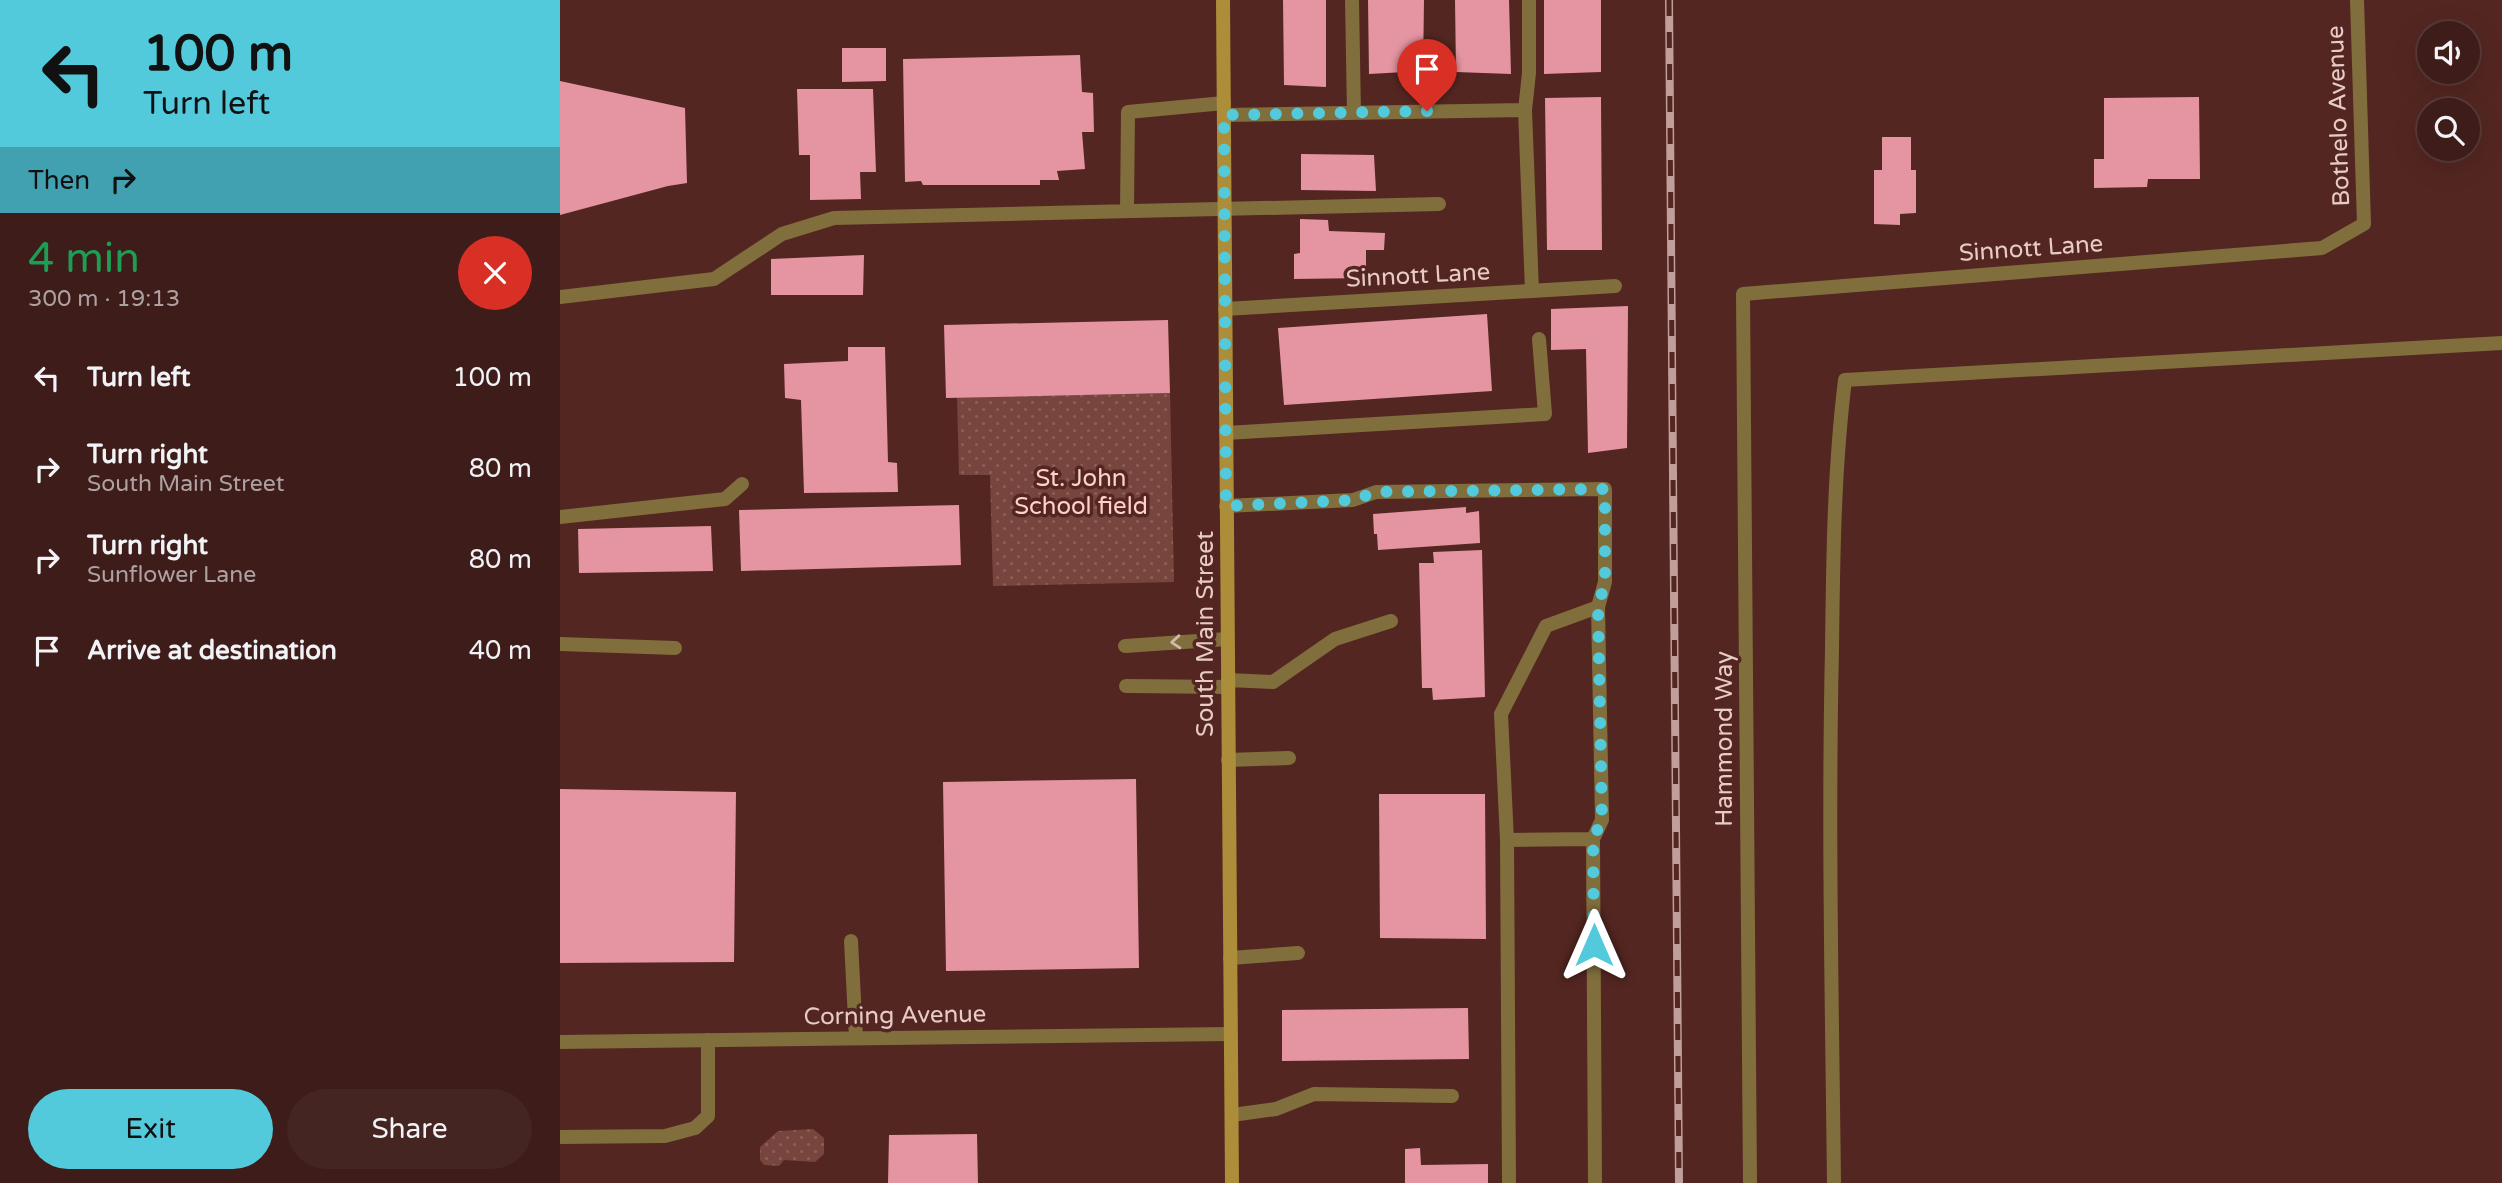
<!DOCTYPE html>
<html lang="en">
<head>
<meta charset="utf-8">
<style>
	:root { --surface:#3e1c19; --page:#452522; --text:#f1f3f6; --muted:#ada1a2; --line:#573a38; --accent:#53cadc }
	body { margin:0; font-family:"Varela Round",sans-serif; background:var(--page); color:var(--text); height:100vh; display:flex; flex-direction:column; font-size:26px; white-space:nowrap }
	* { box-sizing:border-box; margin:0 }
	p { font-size:23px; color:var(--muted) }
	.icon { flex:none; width:38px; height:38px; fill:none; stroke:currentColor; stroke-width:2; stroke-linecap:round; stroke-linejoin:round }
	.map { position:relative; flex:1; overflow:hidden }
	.panel { display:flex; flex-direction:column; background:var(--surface); width:560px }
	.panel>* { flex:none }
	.hud { background:#53cadc; color:#111; overflow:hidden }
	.controls { position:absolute; left:1857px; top:21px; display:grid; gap:14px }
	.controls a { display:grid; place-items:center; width:63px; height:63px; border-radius:50%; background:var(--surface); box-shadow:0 7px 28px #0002,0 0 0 2px var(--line); font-size:35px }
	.pin { position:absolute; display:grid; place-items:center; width:60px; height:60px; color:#fff; margin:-72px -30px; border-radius:50% 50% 50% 0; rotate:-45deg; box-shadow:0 0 7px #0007 }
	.pin .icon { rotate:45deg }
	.me { position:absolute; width:77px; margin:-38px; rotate:0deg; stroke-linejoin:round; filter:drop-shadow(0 0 5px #0008) }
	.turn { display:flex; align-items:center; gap:24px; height:147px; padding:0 28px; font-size:32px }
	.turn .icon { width:91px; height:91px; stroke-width:2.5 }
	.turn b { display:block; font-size:49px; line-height:60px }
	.then { display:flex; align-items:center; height:66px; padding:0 28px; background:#0003; gap:14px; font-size:26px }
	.round { display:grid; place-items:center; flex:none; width:74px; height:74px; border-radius:37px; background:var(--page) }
	.overview { display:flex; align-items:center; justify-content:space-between; height:119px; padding:0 28px }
	h1 { font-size:42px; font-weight:600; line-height:52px; color:#1e9e55 }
	.primary-button { display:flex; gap:14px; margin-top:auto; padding:14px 28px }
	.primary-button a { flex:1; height:80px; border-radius:42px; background:var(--accent); color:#111; font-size:28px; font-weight:600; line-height:80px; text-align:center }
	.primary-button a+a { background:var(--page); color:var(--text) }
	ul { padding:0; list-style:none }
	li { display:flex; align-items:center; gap:21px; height:91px; padding:0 28px }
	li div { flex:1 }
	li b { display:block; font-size:26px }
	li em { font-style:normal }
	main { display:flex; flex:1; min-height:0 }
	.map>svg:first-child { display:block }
</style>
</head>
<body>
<main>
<section class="panel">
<div class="hud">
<div class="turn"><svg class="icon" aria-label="left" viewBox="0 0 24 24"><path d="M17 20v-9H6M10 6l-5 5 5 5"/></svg><div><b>100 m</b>Turn left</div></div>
<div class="then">Then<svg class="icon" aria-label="right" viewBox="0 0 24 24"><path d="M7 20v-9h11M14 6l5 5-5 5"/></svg></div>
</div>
<div class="overview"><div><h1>4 min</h1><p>300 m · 19:13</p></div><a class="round" style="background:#d93025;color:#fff"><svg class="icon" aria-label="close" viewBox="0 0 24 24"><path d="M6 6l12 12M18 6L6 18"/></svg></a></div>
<ul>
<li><svg class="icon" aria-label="left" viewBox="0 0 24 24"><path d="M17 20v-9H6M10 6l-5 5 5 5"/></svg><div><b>Turn left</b></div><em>100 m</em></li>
<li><svg class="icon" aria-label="right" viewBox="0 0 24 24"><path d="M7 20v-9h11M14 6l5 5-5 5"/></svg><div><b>Turn right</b><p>South Main Street</p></div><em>80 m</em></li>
<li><svg class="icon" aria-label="right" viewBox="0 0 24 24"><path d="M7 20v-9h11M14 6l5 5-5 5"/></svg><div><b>Turn right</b><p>Sunflower Lane</p></div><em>80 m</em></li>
<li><svg class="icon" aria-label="arrive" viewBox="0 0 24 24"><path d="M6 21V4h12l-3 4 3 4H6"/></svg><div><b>Arrive at destination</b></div><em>40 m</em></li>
</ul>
<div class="primary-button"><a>Exit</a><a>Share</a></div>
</section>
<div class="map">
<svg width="1942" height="1183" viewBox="0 0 1942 1183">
	<defs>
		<pattern id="park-dots" width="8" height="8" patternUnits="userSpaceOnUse" patternTransform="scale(1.75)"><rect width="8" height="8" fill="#77453e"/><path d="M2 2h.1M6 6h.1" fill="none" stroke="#8a5e58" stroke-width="1.8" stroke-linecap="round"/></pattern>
	</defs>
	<rect width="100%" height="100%" fill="#532621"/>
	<path fill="url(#park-dots)" d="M 610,393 L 614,582 L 433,586 L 430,475 L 399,475 L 397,397 Z
		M 253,1129 L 264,1138 L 264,1154 L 255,1162 L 224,1160 L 219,1166 L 204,1165 L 200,1160 L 200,1147 L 218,1131 Z"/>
	<path fill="#e594a2" d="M 723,0 L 766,0 L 766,87 L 724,85 Z
		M 808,0 L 864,0 L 863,71 L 809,74 Z
		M 895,0 L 949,0 L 951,74 L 896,72 Z
		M 984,0 L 1041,0 L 1041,72 L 984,74 Z
		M 282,48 L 326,48 L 326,81 L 282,82 Z
		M 520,55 L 522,92 L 533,93 L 534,132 L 522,132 L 525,169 L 497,171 L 499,180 L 480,180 L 480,185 L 363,185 L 361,181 L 345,182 L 343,59 Z
		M 0,81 L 125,108 L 127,183 L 108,186 L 0,215 Z
		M 237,89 L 313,89 L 316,172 L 300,172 L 301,199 L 250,200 L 250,155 L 239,155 Z
		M 1041,97 L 1042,250 L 987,250 L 985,98 Z
		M 1639,97 L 1640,179 L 1588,179 L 1587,187 L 1534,188 L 1534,159 L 1544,159 L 1544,98 Z
		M 1322,137 L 1351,137 L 1351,170 L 1356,170 L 1356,213 L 1340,214 L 1340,225 L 1314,224 L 1314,170 L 1322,170 Z
		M 741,154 L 814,155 L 816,191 L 741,190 Z
		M 740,219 L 768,220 L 769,231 L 825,233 L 824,250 L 806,250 L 806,278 L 734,279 L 734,254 L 740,253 Z
		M 304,255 L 303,295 L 211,295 L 211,259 Z
		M 1068,306 L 1067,448 L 1028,453 L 1026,349 L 991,350 L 991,309 Z
		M 927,314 L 932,391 L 724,405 L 718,328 Z
		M 608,320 L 610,393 L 386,398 L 384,325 Z
		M 288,347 L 325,347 L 328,462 L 337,463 L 338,492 L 244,493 L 241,400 L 225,398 L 224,364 L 288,361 Z
		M 399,505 L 401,565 L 181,571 L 179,510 Z
		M 906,507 L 906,513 L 919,511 L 920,543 L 818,550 L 817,534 L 814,534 L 813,514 Z
		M 151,526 L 153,571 L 19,573 L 18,529 Z
		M 922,550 L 925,697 L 873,700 L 872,688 L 862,688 L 859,563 L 874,563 L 873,552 Z
		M 576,779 L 579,968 L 386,971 L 383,782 Z
		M 0,789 L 176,792 L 174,962 L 0,963 Z
		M 819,794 L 925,794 L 926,939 L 820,938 Z
		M 908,1008 L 909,1059 L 722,1061 L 722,1010 Z
		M 417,1134 L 418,1183 L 328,1183 L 329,1135 Z
		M 860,1148 L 861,1165 L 928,1164 L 928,1183 L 845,1183 L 845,1149 Z"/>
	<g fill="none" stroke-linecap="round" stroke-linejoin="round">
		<path stroke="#816e3d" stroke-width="14" d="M 792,0 L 794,113
			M 965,110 L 969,73 L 969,0
			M 664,115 L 965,110 L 972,291
			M 567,211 L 568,112 L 664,103
			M 0,297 L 154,279 L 222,234 L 274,218 L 879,204
			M 666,433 L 985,414 L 979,339
			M 666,506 L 793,500 L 816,492 L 1045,489 L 1045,582 L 1038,607 L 986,626 L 941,714 L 947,840 L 1033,839 L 1035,1183
			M 0,517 L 165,499 L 182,484
			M 0,644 L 115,648
			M 565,646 L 667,639
			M 668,680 L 713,682 L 775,639 L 831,621
			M 566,686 L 668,687
			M 668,760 L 729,758
			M 1033,839 L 1042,820 L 1038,607
			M 947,840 L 949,1183
			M 291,941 L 296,1038
			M 670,958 L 738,953
			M 672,1115 L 716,1109 L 754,1094 L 892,1096
			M 0,1137 L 105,1136 L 135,1128 L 148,1116 L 148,1040
			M 1274,1183 C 1272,1005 1268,827 1272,649 C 1273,559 1274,469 1285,380 L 1942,343"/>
		<path stroke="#816e3d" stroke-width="14" d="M 665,309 L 1055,286
			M 0,1042 L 671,1034
			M 1190,1183 L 1183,294 L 1762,248 L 1804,224 L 1797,0"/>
		<path stroke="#ac8d39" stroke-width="14" d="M 663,0 L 672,1183"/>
		<defs>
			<path id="rail" d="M 1109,0 L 1119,1183"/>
		</defs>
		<use href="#rail" stroke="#c09e9a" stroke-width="8"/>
		<use href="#rail" stroke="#532621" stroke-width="5" stroke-dasharray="16" stroke-linecap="butt"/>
	</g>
	<defs><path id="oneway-chevron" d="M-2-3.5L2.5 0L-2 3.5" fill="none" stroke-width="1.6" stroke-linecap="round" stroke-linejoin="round" transform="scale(1.75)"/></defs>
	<use stroke="#d3b8ab" href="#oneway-chevron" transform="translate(616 642) rotate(176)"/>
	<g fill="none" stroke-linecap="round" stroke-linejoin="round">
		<path stroke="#53cadc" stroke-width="12" stroke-dasharray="0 21.6" d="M 867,111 L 664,115 L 666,506 L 793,500 L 816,492 L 1045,489 L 1045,582 L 1038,607 L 1042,820 L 1033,839 L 1034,945"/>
	</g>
	<g text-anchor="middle" stroke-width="7" stroke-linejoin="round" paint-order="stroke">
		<g font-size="24" fill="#e8cac6" stroke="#532621">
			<text transform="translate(1778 116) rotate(-92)" y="8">Bothelo Avenue</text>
			<text transform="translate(1471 248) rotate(-4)" y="8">Sinnott Lane</text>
			<text transform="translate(858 275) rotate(-3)" y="8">Sinnott Lane</text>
			<text transform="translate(645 634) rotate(-90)" y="8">South Main Street</text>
			<text transform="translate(1164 739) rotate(-90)" y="8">Hammond Way</text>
			<text transform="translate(335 1015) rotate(-1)" y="8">Corning Avenue</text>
		</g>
		<g font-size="24" fill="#fed1ca" stroke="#532621">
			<text x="521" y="486">St. John<tspan x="521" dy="28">School field</tspan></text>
		</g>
	</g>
</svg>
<div class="controls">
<a><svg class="icon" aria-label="sound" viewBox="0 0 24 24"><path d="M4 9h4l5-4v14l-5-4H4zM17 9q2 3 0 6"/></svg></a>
<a><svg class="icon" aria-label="search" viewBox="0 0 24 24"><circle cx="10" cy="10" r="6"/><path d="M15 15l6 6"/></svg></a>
</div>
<div class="pin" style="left:867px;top:111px;background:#d93025"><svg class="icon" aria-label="arrive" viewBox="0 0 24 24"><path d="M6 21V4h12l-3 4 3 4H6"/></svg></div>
<svg class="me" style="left:1034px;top:945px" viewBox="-20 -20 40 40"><path d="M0-17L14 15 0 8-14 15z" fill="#53cadc" stroke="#fff" stroke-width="4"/></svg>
</div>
</main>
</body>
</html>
